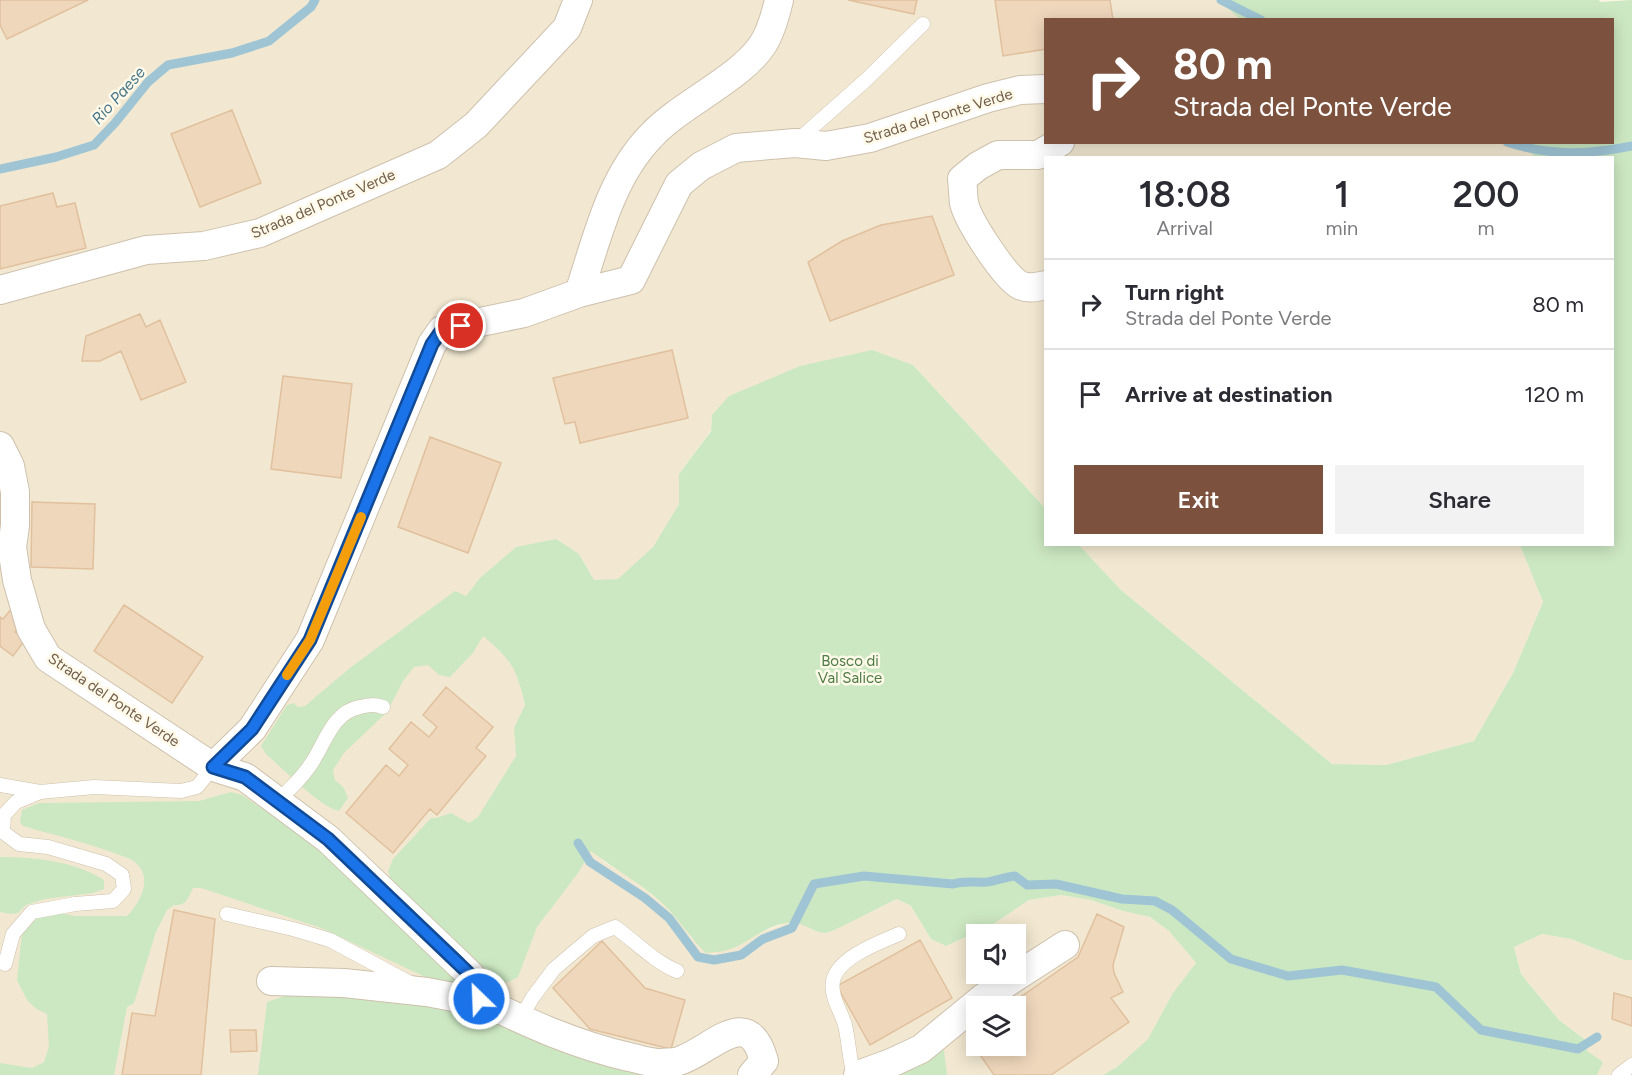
<!DOCTYPE html>
<html lang="en">
<head>
<meta charset="utf-8">
<style>
	:root { --surface:#fff; --page:#f2f2f3; --text:#2b2b33; --muted:#7c7c81; --line:#e1e1e2; --accent:#7c523f }
	body { margin:0; font-family:Figtree,sans-serif; background:var(--page); color:var(--text); height:100vh; display:flex; flex-direction:column; font-size:22px; white-space:nowrap }
	* { box-sizing:border-box; margin:0 }
	p { font-size:20px; color:var(--muted) }
	.icon { flex:none; width:33px; height:33px; fill:none; stroke:currentColor; stroke-width:2; stroke-linecap:round; stroke-linejoin:round }
	.map { position:relative; flex:1; overflow:hidden }
	.drawer { position:absolute; left:1044px; top:156px; width:570px; height:390px; display:flex; flex-direction:column; background:var(--surface); border-radius:0px; box-shadow:0 3px 15px #0003 }
	.drawer>* { flex:none }
	.banner { position:absolute; left:1044px; top:18px; width:570px; height:126px; border-radius:0px; box-shadow:0 3px 15px #0003; background:#7c523f; color:#fff; overflow:hidden }
	.tools { position:absolute; left:966px; top:924px; display:grid; gap:12px }
	.tools a { display:grid; place-items:center; width:60px; height:60px; border-radius:0px; background:var(--surface); box-shadow:0 3px 15px #0003; font-size:30px }
	.pin { position:absolute; display:grid; place-items:center; width:51px; height:51px; color:#fff; margin:-26px; border:3px solid #fff; border-radius:50%; box-shadow:0 2px 6px #0007 }
	.me { position:absolute; width:66px; margin:-33px; rotate:336deg; stroke-linejoin:round; filter:drop-shadow(0 0 4px #0008) }
	.turn { display:flex; align-items:center; gap:21px; height:126px; padding:0 30px; font-size:27px }
	.turn .icon { width:78px; height:78px; stroke-width:2.5 }
	.turn b { display:block; font-size:42px; line-height:51px }
	.eta { display:flex; justify-content:space-evenly; align-items:center; height:102px; text-align:center }
	.eta b { font-size:36px; font-weight:600; line-height:42px }
	.cta { display:flex; gap:12px; margin-top:auto; padding:12px 30px }
	.cta a { flex:1; height:69px; border-radius:0px; background:var(--accent); color:#fff; font-size:24px; font-weight:600; line-height:69px; text-align:center }
	.cta a+a { background:var(--page); color:var(--text) }
	ul { padding:0; list-style:none }
	li { display:flex; align-items:center; gap:18px; height:90px; padding:0 30px; border-top:2px solid var(--line) }
	li div { flex:1 }
	li b { display:block; font-size:22px }
	li em { font-style:normal }
	.map>svg:first-child { display:block }
</style>
</head>
<body>
<div class="map">
<svg width="1632" height="1075" viewBox="0 0 1632 1075">
	<rect width="100%" height="100%" fill="#fbf5e3"/>
	<path fill="#f2e8d1" fill-rule="evenodd" d="M 0,0 L 1218,0 L 1241,19 L 1046,20 L 1046,142 L 1525,142 L 1534,157 L 1046,158 L 1045,508 L 913,365 L 712,415 L 711,430 L 679,474 L 679,504 L 653,547 L 618,580 L 594,580 L 579,554 L 483,635 L 503,652 L 518,676 L 525,706 L 514,728 L 579,831 L 604,862 L 629,877 L 662,903 L 679,921 L 693,940 L 734,948 L 763,932 L 786,923 L 804,924 L 814,931 L 828,933 L 897,899 L 911,906 L 931,939 L 946,946 L 992,925 L 1029,900 L 1061,895 L 1091,900 L 1123,911 L 1150,917 L 1169,931 L 1196,963 L 1584,1039 L 1559,1020 L 1521,974 L 1514,947 L 1542,934 L 1571,939 L 1623,960 L 1632,960 L 1632,1075 L 0,1075 ZM 976,934 L 1016,934 L 1016,974 L 976,974 ZM 976,1006 L 1016,1006 L 1016,1046 L 976,1046 Z
		M 1079,545 L 1520,545 L 1543,602 L 1513,673 L 1474,741 L 1386,765 L 1332,764 L 1121,590 Z"/>
	<path fill="#cce8c2" d="M 1218,0 L 1599,0 L 1600,2 L 1632,0 L 1632,960 L 1624,960 L 1571,939 L 1542,934 L 1514,947 L 1521,974 L 1559,1020 L 1584,1039 L 1587,1051 L 1603,1062 L 1597,1075 L 1103,1075 L 1117,1067 L 1148,1039 L 1173,993 L 1196,963 L 1169,931 L 1150,917 L 1123,911 L 1091,900 L 1061,895 L 1029,900 L 992,925 L 946,946 L 931,939 L 911,906 L 897,899 C 885,904 834,932 826,933 C 811,933 805,921 787,923 C 767,925 751,941 733,948 C 724,952 715,952 706,953 C 690,938 679,919 663,904 C 641,883 614,869 591,851 L 578,873 L 537,927 L 518,977 L 509,982 L 497,982 L 391,881 L 388,871 L 393,859 L 431,818 L 436,818 L 451,813 L 469,823 L 478,817 L 516,756 L 514,728 L 525,705 C 517,670 512,660 483,636 L 473,653 L 450,677 L 439,675 L 428,665 L 414,667 L 403,681 L 387,712 L 344,753 L 333,770 L 335,780 L 344,788 L 348,798 L 339,811 C 319,806 283,769 266,754 L 261,746 L 287,705 L 294,703 L 298,707 L 305,706 L 351,667 L 455,591 L 466,596 L 480,578 L 516,547 L 556,539 L 579,554 L 594,580 L 618,579 L 653,547 L 679,504 L 679,474 L 711,431 L 712,415 L 729,396 L 800,366 L 872,350 L 913,365 L 1045,508 L 1046,544 L 1079,545 L 1121,590 L 1332,764 L 1386,765 L 1474,741 L 1513,673 L 1543,602 L 1520,545 L 1612,544 L 1612,158 L 1534,157 L 1525,143 L 1612,142 L 1612,20 L 1241,20 Z
		M 231,792 L 242,795 L 334,858 L 459,980 L 455,985 L 438,983 L 321,928 L 201,888 L 193,888 C 188,899 186,906 174,905 L 167,910 L 156,932 L 134,1003 L 127,1007 L 114,1075 L 0,1075 L 0,1063 L 32,1068 L 44,1062 L 49,1047 L 47,1014 L 35,1008 L 27,1000 L 17,980 L 22,933 L 36,919 L 55,912 L 75,916 L 127,916 C 141,902 155,875 132,860 C 127,857 119,855 114,853 C 85,842 53,835 23,826 L 20,822 L 22,810 L 39,803 L 199,801 Z
		M 0,857 C 35,857 74,861 104,880 L 104,889 L 93,893 L 45,899 L 26,905 L 18,913 L 11,914 L 0,912 Z
		M 296,992 L 471,1011 L 503,1027 L 563,1046 L 679,1075 L 258,1075 L 267,1002 Z
		M 941,1049 L 944,1051 L 947,1075 L 894,1075 Z"/>
	<g fill="none" stroke-linecap="round" stroke-linejoin="round">
		<path stroke="#9fc5d5" stroke-width="9" d="M 1221,0 L 1261,20
			M 1507,142 C 1549,156 1589,155 1632,146
			M 0,169 L 56,157 L 94,145 L 115,123 L 148,82 L 168,65 L 232,53 L 269,41 L 311,7 L 315,0
			M 578,843 L 590,862 L 645,898 L 669,918 L 698,957 L 714,960 L 741,955 L 763,939 L 792,928 L 814,884 L 864,876 L 953,884 C 965,880 975,883 987,882 C 996,881 1005,877 1015,876 L 1027,885 L 1056,884 L 1122,899 L 1155,901 L 1172,910 L 1231,959 L 1288,976 L 1342,970 L 1436,987 L 1481,1030 L 1578,1049 L 1597,1037"/>
	</g>
	<path fill="#efd7bc" stroke="#e1c09d" stroke-width="1.5" d="M 0,0 L 88,0 L 7,39 L 0,25 Z
		M 848,0 L 917,0 L 914,14 Z
		M 995,0 L 1110,0 L 1113,20 L 1046,20 L 1046,49 L 1003,56 Z
		M 232,110 L 261,183 L 200,207 L 171,134 Z
		M 53,193 L 57,207 L 75,203 L 86,248 L 0,269 L 0,206 Z
		M 932,216 L 954,275 L 830,321 L 808,262 L 842,241 L 881,225 Z
		M 140,314 L 146,327 L 160,320 L 186,382 L 141,400 L 121,351 L 100,361 L 82,361 L 86,336 Z
		M 672,350 L 688,418 L 580,443 L 575,422 L 565,424 L 553,378 Z
		M 283,376 L 352,384 L 341,478 L 271,469 Z
		M 430,437 L 501,463 L 468,553 L 398,527 Z
		M 32,502 L 95,504 L 93,569 L 31,567 Z
		M 124,605 L 203,657 L 172,703 L 94,651 Z
		M 12,608 L 26,618 L 15,632 L 25,640 L 13,656 L 0,646 L 0,617 L 3,619 Z
		M 446,687 L 493,727 L 476,748 L 486,756 L 437,815 L 430,809 L 393,853 L 346,813 L 386,765 L 399,776 L 408,765 L 389,749 L 411,722 L 429,737 L 437,727 L 423,715 Z
		M 174,910 L 215,919 L 201,1075 L 122,1075 L 132,1013 L 155,1016 Z
		M 1097,914 L 1124,927 L 1113,965 L 1114,973 L 1123,992 L 1111,998 L 1129,1022 L 1051,1075 L 994,1075 L 976,1049 L 981,1046 L 1016,1046 L 1016,1022 L 1019,1020 L 1016,1015 L 1016,1006 L 1011,1006 L 1009,1005 L 1078,957 Z
		M 920,940 L 952,998 L 870,1045 L 837,986 Z
		M 602,941 L 645,988 L 685,1000 L 671,1049 L 590,1029 L 553,988 Z
		M 1614,993 L 1632,998 L 1632,1026 L 1612,1019 Z
		M 230,1030 L 256,1030 L 257,1051 L 231,1052 Z"/>
	<g fill="none" stroke-linecap="round" stroke-linejoin="round">
		<defs>
			<path id="service" d="M 797,141 L 867,79 L 923,24
				M 0,785 L 40,792
				M 276,802 C 289,790 301,779 311,764 C 325,744 332,712 360,707 C 369,705 374,704 383,707
				M 227,914 L 293,929 L 330,940 L 410,983
				M 5,964 L 13,934 L 32,912 L 75,904 L 113,901 L 124,889 L 122,875 L 106,864 L 48,847 L 19,844 L 3,832 L 4,815 L 16,802 L 40,792 L 94,787 L 181,791 L 197,787 L 213,767
				M 520,1019 L 533,997 L 554,969 L 593,936 L 615,927 C 636,942 653,961 677,971
				M 854,1075 C 849,1058 849,1042 845,1025 C 841,1011 830,996 833,981 C 837,958 880,942 899,934
				M 1619,1075 L 1632,1065"/>
			<path id="minor" d="M 1046,285 C 1037,287 1027,290 1018,284 C 1003,274 968,221 964,203 C 963,195 963,187 962,179 L 978,166 L 998,155 L 1038,155 L 1060,142
				M 0,290 L 146,250 L 204,246 L 260,233 L 438,155 L 476,125 L 567,28 L 578,0
				M 579,293 C 597,239 610,178 651,136 C 681,103 747,76 766,39 C 772,27 776,13 779,0
				M 0,446 L 10,466 L 15,492 L 15,526 L 12,547 L 17,580 L 31,629 L 48,658 L 213,767 L 245,777 L 328,839 L 459,964 C 469,974 483,984 479,999 L 474,1001 L 427,992 L 344,983 L 271,981
				M 213,767 L 252,729 L 310,640 L 432,344 L 442,330 L 524,313 L 579,293 L 631,280 L 679,184 L 701,166 L 736,148 L 795,143 L 826,146 L 870,138 L 988,98 L 1020,90 L 1046,89
				M 479,999 C 527,1023 576,1045 629,1057 C 639,1059 650,1063 661,1063 C 666,1062 673,1063 679,1061 C 713,1050 748,1002 764,1061 L 752,1075
				M 858,1075 L 891,1063 L 921,1049 L 983,998 L 1065,945"/>
		</defs>
		<use href="#service" stroke="#cec0ad" stroke-width="15"/>
		<use href="#minor" stroke="#cec0ad" stroke-width="30"/>
		<use href="#service" stroke="#fff" stroke-width="14"/>
		<use href="#minor" stroke="#fff" stroke-width="28"/>
	</g>
	<g fill="none" stroke-linecap="round" stroke-linejoin="round">
		<defs>
			<path id="route" d="M 461,326 L 442,330 L 432,344 L 310,640 L 252,729 L 213,767 L 245,777 L 328,839 L 459,964 C 469,974 483,984 479,999"/>
		</defs>
		<use href="#route" stroke="#114b97" stroke-width="15"/>
		<use href="#route" stroke="#1a73e8" stroke-width="10"/>
		<path stroke="#f59e0b" stroke-width="10" d="M 287,675 L 310,640 L 361,517"/>
	</g>
	<g text-anchor="middle" stroke-width="5" stroke-linejoin="round" paint-order="stroke">
		<g font-size="15" fill="#715e4a" stroke="#fef9e9">
			<text transform="translate(938 116) rotate(-17)" y="5">Strada del Ponte Verde</text>
			<text transform="translate(323 204) rotate(-23)" y="5">Strada del Ponte Verde</text>
			<text transform="translate(114 700) rotate(34)" y="5">Strada del Ponte Verde</text>
		</g>
		<g font-size="15" fill="#4e7c45" stroke="#fef9e9">
			<text x="850" y="666">Bosco di<tspan x="850" dy="17">Val Salice</tspan></text>
		</g>
		<g font-size="16" font-style="italic" fill="#48778a" stroke="#fef9e9">
			<text transform="translate(118 95) rotate(-48)" y="6">Rio Paese</text>
		</g>
	</g>
</svg>
<div class="tools">
<a><svg class="icon" aria-label="sound" viewBox="0 0 24 24"><path d="M4 9h4l5-4v14l-5-4H4zM17 9q2 3 0 6"/></svg></a>
<a><svg class="icon" aria-label="layers" viewBox="0 0 24 24"><path d="M12 4l9 5-9 5-9-5zM3 14l9 5 9-5"/></svg></a>
</div>
<div class="pin" style="left:461px;top:326px;background:#d93025"><svg class="icon" aria-label="arrive" viewBox="0 0 24 24"><path d="M6 21V4h12l-3 4 3 4H6"/></svg></div>
<svg class="me" style="left:479px;top:999px" viewBox="-20 -20 40 40"><circle r="17" fill="#1a73e8" stroke="#fff" stroke-width="3"/><path d="M0-11L8 9 0 5-8 9z" fill="#fff"/></svg>
<div class="banner">
<div class="turn"><svg class="icon" aria-label="right" viewBox="0 0 24 24"><path d="M7 20v-9h11M14 6l5 5-5 5"/></svg><div><b>80 m</b>Strada del Ponte Verde</div></div>
</div>
<section class="drawer">
<div class="eta">
<div><b>18:08</b><p>Arrival</p></div>
<div><b>1</b><p>min</p></div>
<div><b>200</b><p>m</p></div>
</div>
<ul>
<li><svg class="icon" aria-label="right" viewBox="0 0 24 24"><path d="M7 20v-9h11M14 6l5 5-5 5"/></svg><div><b>Turn right</b><p>Strada del Ponte Verde</p></div><em>80 m</em></li>
<li><svg class="icon" aria-label="arrive" viewBox="0 0 24 24"><path d="M6 21V4h12l-3 4 3 4H6"/></svg><div><b>Arrive at destination</b></div><em>120 m</em></li>
</ul>
<div class="cta"><a>Exit</a><a>Share</a></div>
</section>
</div>
</body>
</html>
